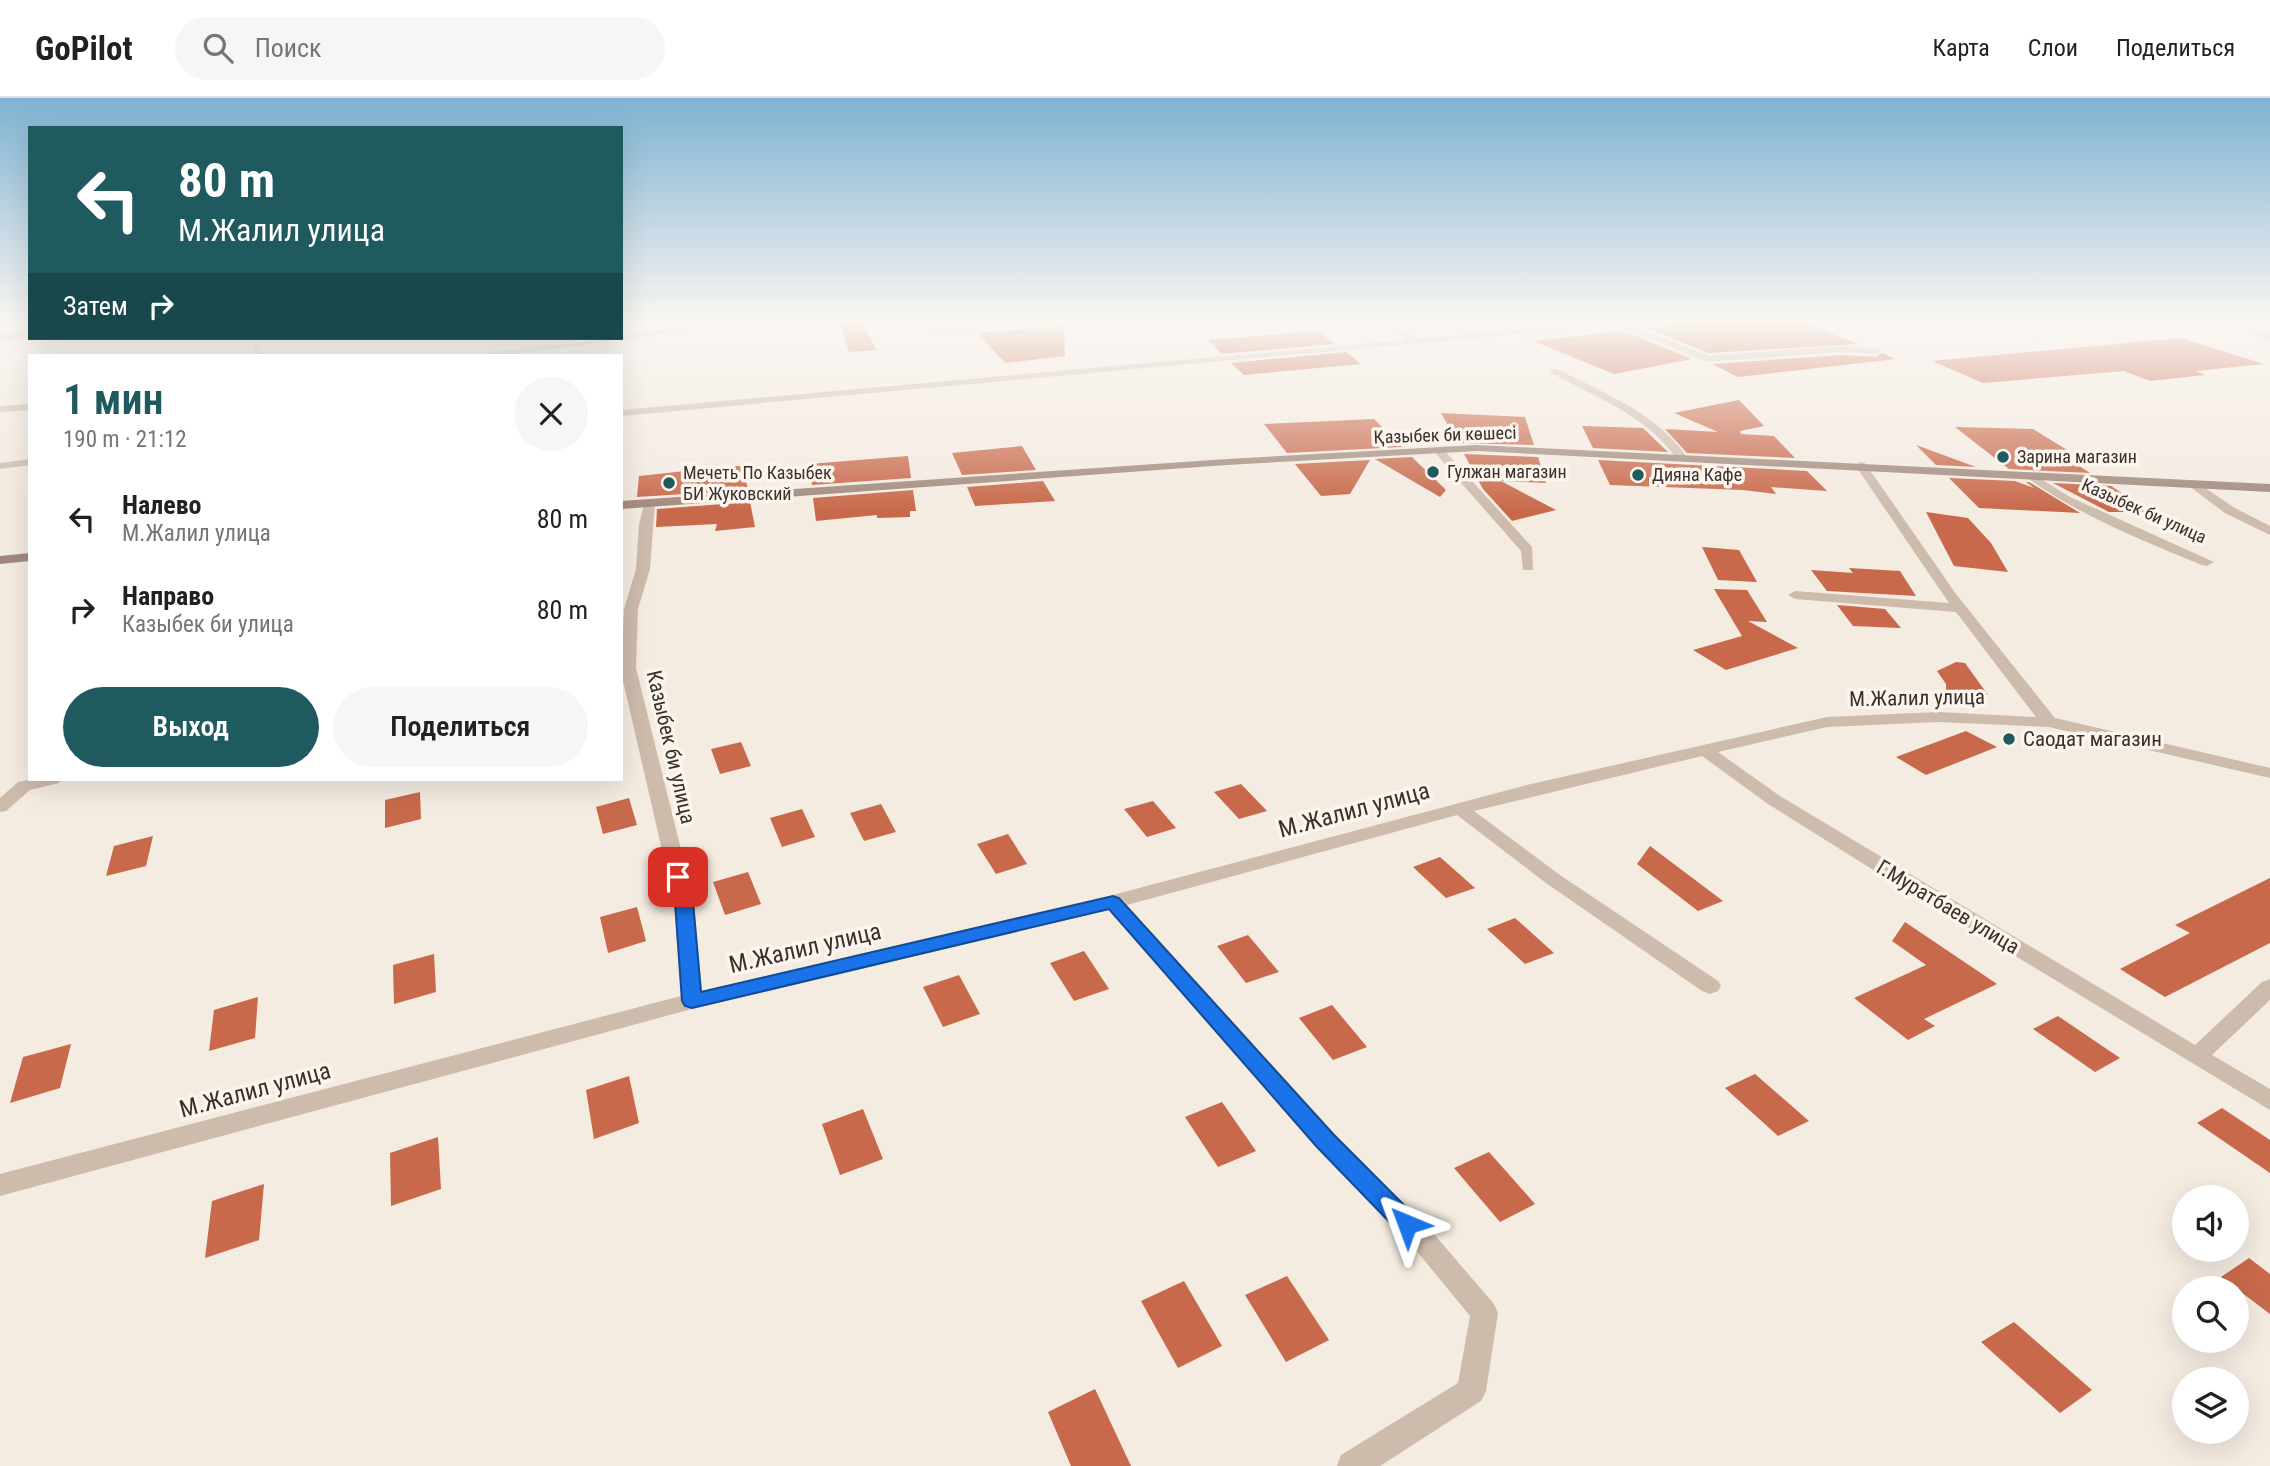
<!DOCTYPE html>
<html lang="ru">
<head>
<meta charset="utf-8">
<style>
	:root { --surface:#fff; --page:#f6f6f6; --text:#202124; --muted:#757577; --line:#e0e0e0; --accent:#1f5a5e }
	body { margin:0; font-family:"Roboto Condensed",sans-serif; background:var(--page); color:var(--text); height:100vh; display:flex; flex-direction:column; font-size:26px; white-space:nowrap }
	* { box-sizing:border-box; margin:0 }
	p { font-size:23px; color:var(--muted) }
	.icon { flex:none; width:38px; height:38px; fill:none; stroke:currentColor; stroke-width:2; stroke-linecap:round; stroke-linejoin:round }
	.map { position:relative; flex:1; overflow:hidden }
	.sheet { position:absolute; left:28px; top:256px; width:595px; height:427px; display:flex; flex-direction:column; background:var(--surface); border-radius:0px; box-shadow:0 7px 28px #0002 }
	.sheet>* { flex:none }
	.guide { position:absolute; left:28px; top:28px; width:595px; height:214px; border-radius:0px; box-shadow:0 7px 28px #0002; background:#1f5a5e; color:#fff; overflow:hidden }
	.fabs { position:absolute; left:2172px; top:1087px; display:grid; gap:14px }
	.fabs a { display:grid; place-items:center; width:77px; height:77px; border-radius:50%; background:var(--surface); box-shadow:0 7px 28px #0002; font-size:35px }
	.pin { position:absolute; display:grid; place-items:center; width:60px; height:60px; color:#fff; margin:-30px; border-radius:14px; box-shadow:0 4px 10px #0006 }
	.me { position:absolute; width:77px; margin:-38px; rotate:316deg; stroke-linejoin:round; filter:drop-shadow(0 0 5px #0008) }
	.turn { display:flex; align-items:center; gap:24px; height:147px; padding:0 35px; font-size:32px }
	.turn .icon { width:91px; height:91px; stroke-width:2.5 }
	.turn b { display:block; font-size:49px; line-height:60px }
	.then { display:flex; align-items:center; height:66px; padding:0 35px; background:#0003; gap:14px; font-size:26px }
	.round { display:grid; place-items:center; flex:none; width:74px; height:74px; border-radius:37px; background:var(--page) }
	.headline { display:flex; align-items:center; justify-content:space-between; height:119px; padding:0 35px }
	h1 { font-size:42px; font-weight:600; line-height:52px; color:var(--accent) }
	.cta { display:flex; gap:14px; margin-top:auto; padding:14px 35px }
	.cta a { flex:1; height:80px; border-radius:42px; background:var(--accent); color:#fff; font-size:28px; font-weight:600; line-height:80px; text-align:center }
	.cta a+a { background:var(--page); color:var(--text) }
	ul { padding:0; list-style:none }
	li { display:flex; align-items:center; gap:21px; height:91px; padding:0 35px }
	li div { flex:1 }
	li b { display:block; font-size:26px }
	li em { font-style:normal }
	header { display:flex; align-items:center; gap:42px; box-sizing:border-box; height:98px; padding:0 35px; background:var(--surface); border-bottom:2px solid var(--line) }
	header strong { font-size:33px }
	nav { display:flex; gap:38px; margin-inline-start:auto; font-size:24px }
	.search { width:490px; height:63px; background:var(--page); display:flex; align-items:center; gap:18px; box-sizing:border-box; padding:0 24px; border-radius:38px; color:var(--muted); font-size:26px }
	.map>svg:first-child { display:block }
</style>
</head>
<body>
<header>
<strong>GoPilot</strong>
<div class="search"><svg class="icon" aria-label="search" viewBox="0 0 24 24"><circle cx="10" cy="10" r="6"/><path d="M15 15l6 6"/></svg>Поиск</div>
<nav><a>Карта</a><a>Слои</a><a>Поделиться</a></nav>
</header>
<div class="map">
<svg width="2270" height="1368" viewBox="0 0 2270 1368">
	<rect width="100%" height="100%" fill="#f4ebe1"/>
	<path fill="#c8694b" d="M 839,222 L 860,222 L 877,252 L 849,254 Z
		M 1740,222 L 1795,222 L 1859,246 L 1708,255 L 1648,230 Z
		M 1064,228 L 1065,258 L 1005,265 L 978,235 Z
		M 1318,233 L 1334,246 L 1222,256 L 1208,242 Z
		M 1623,233 L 1692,261 L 1614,276 L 1533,243 Z
		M 2181,240 L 2264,266 L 2196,273 L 2205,277 L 2150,283 L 2124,273 L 1983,285 L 1932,263 Z
		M 1346,254 L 1361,266 L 1244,277 L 1231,265 Z
		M 1882,255 L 1896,261 L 1738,279 L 1712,266 L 1842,257 L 1876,259 Z
		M 1739,302 L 1764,328 L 1740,333 L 1741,336 L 1774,338 L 1795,360 L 1687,355 L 1665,331 L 1718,334 L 1674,315 Z
		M 1441,315 L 1525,319 L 1534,347 L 1458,345 Z
		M 1374,321 L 1402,349 L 1287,355 L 1264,326 Z
		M 1582,328 L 1643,330 L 1668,354 L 1593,350 Z
		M 1955,329 L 2033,331 L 2085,363 L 2072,363 L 2090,375 L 2009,371 Z
		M 1916,347 L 1976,369 L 1936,367 Z
		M 1022,348 L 1036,372 L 962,377 L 952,355 Z
		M 1464,356 L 1538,359 L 1546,385 L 1501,383 L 1556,412 L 1512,423 L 1483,391 Z
		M 908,358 L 911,380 L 812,387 L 809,366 Z
		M 1412,359 L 1446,392 L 1440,399 L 1375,361 Z
		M 1370,362 L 1350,396 L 1321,398 L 1295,366 Z
		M 1598,362 L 1807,373 L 1827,393 L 1771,389 L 1776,396 L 1743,392 L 1610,387 Z
		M 731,368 L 743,368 L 748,392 L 637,399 L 639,378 Z
		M 1949,380 L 2015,383 L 2034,390 L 2026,384 L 2029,384 L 2080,415 L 1979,410 Z
		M 1043,383 L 1055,403 L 975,408 L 967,389 Z
		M 2053,385 L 2111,388 L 2151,414 L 2109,414 Z
		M 913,392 L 916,413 L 910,413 L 910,419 L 877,420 L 877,417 L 816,423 L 813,400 Z
		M 750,404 L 755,429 L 715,433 L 717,426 L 656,429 L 657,411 Z
		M 1926,414 L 1968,420 L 1991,445 L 2008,474 L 1954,468 Z
		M 1702,449 L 1739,452 L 1757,484 L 1718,482 Z
		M 1849,470 L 1900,473 L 1916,498 L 1827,493 L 1811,472 L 1853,475 Z
		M 1714,491 L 1747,492 L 1767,524 L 1748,523 L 1798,550 L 1726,572 L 1693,552 L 1742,538 Z
		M 1837,507 L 1885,511 L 1901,530 L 1853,528 Z
		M 1956,564 L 1965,565 L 1988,597 L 1946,594 L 1946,586 L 1937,573 Z
		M 1966,633 L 1997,649 L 1926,677 L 1896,659 Z
		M 741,644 L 751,668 L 720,676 L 711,651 Z
		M 1241,686 L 1267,713 L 1239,721 L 1214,694 Z
		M 420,694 L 421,721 L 385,730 L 385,702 Z
		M 629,700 L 637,727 L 603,736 L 596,709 Z
		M 1153,703 L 1176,730 L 1147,739 L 1124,711 Z
		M 881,706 L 896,734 L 864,743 L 850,715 Z
		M 802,711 L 815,739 L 782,749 L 770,720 Z
		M 1008,736 L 1027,766 L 996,776 L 977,746 Z
		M 153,738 L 146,768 L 106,778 L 114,748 Z
		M 1650,748 L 1723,803 L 1698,813 L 1637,766 Z
		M 1440,759 L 1475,790 L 1446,800 L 1413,769 Z
		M 748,774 L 761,806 L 725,817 L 713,784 Z
		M 2270,780 L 2270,845 L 2165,899 L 2120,871 L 2190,835 L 2175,827 Z
		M 637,809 L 646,843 L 608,855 L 600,819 Z
		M 1515,820 L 1554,855 L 1525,866 L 1487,831 Z
		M 1905,824 L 1997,886 L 1924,921 L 1935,928 L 1908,942 L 1854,900 L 1926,867 L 1892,843 Z
		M 1248,837 L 1279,874 L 1246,885 L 1217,848 Z
		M 1084,853 L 1109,891 L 1074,903 L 1050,865 Z
		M 434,856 L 436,894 L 394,906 L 393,867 Z
		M 959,877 L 980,916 L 943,929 L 923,889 Z
		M 258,899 L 255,940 L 209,953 L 214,912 Z
		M 1332,907 L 1367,949 L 1333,962 L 1299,920 Z
		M 2058,918 L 2120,960 L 2095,974 L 2033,931 Z
		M 71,946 L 60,990 L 10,1005 L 23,959 Z
		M 1755,976 L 1809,1023 L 1778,1038 L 1725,990 Z
		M 629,978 L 639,1025 L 594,1041 L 586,992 Z
		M 1222,1004 L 1256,1053 L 1218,1069 L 1185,1019 Z
		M 2222,1010 L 2270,1042 L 2270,1075 L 2197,1025 Z
		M 863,1011 L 883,1061 L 840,1077 L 822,1026 Z
		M 438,1039 L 441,1091 L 391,1108 L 390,1055 Z
		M 1489,1054 L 1535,1106 L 1500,1124 L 1454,1070 Z
		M 264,1086 L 259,1142 L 205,1160 L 212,1103 Z
		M 2249,1160 L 2270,1176 L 2270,1216 L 2221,1179 Z
		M 1287,1178 L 1329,1242 L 1286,1264 L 1245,1197 Z
		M 1184,1183 L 1222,1248 L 1178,1270 L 1141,1203 Z
		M 2014,1224 L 2092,1292 L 2060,1315 L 1981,1244 Z
		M 1095,1291 L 1131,1368 L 1071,1368 L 1048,1314 Z"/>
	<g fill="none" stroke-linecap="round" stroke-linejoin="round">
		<path fill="#cdbbac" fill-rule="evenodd" d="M 740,222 L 761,222 L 509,257 L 484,257 L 489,254 L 621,240 L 621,237 Z
			M 1038,222 L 1069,222 L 1065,225 L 930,236 L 926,233 L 930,230 Z
			M 1374,222 L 1384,222 L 1419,241 L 1614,222 L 1640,222 L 1628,225 L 1708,258 L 1842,248 L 1876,250 L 1881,253 L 1876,256 L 1842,254 L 1707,264 L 1616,227 L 621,318 L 621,312 L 1407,242 Z
			M 2270,231 L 2270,237 L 2267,237 L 2270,238 L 2270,244 L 2250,235 Z
			M 30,233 L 30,239 L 0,243 L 0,237 Z
			M 252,247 L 258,247 L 263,257 L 255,257 Z
			M 1551,271 L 1557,271 C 1605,296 1655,314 1687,359 L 1677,361 C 1647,318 1596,299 1551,275 Z
			M 30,306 L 30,312 L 0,314 L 0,308 Z
			M 1435,351 L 1443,351 L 1532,449 L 1533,472 L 1523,472 L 1521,453 L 1435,355 Z
			M 30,361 L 30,367 L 0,371 L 0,365 Z
			M 1861,364 L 1865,365 L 1956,496 L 2055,620 L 2270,670 L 2270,680 L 2049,629 L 1938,624 L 1827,629 L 1718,654 L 1780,698 L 2195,947 L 2262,884 L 2270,881 L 2270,902 L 2212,957 L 2270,991 L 2270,1012 L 1878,775 L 1768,706 L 1702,658 L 1474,713 L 1560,777 L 1718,883 L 1721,888 L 1718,893 L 1710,896 L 1702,893 L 1546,785 L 1457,717 L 1127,807 L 1334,1035 L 1433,1135 L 1494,1206 L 1498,1215 L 1486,1293 L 1481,1303 L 1380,1368 L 1337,1368 L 1341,1357 L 1458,1285 L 1470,1218 L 1415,1151 L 1316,1049 L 1109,812 L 692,911 L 0,1098 L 0,1076 L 681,898 L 674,804 L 621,574 L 624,511 L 636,471 L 639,427 L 645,402 L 655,405 L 650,471 L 638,511 L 636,570 L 694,804 L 702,893 L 1060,811 L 1531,686 L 1827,619 L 1938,614 L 2036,619 L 1956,514 L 1795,501 L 1788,497 L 1795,493 L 1949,505 L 1855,367 Z
			M 2030,374 L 2070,399 L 2214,464 L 2207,468 L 2202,467 C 2141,442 2080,418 2026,379 L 2024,377 Z
			M 2189,384 L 2197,384 L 2233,409 L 2270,428 L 2270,437 L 2225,415 L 2189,388 Z
			M 32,681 L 62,681 L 59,685 L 30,692 L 6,713 L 0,714 L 0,700 L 18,684 Z"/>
		<path fill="#a18a7d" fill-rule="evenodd" d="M 1477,347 L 2270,386 L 2270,394 L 1477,353 L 1227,367 L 621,411 L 621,403 L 1227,361 Z
			M 30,455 L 30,463 L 0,466 L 0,458 Z"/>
	</g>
	<linearGradient id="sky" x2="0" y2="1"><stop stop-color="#7eb2d2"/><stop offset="0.54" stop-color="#faf6f2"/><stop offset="1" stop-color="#faf6f2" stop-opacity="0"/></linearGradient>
	<rect width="2270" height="413" fill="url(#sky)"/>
	<path fill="#1a73e8" stroke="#114b97" stroke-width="2" d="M 678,773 L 687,779 L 693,804 L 701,894 L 1113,798 L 1119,800 L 1333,1036 L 1416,1119 L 1419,1126 L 1416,1134 L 1407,1137 L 1399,1134 L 1317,1049 L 1109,811 L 692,910 L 685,908 L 682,903 L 675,804 L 669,779 Z"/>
	<g fill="#1f5a5e" stroke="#fbf5ee" stroke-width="2.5">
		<circle cx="2003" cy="359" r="7"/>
		<circle cx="1433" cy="374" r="7"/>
		<circle cx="1638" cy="377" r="7"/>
		<circle cx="669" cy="385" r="7"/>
		<circle cx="2009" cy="641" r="7"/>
	</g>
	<g text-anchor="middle" stroke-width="7" stroke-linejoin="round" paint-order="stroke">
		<g font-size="18" fill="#3b302b" stroke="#fbf5ee">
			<text transform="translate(1445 337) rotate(-2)" y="6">Қазыбек би көшесі</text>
			<text transform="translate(2144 413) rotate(24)" y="6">Казыбек би улица</text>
		</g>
		<g font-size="18" fill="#3b302b" stroke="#fbf5ee" text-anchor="start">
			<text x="2017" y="365">Зарина магазин</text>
			<text x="1447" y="380">Гулжан магазин</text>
			<text x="683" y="381">Мечеть По Казыбек<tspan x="683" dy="21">БИ Жуковский</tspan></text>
			<text x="1652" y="383">Дияна Кафе</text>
		</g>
		<g font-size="21" fill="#3b302b" stroke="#fbf5ee">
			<text transform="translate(1917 600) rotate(-1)" y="7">М.Жалил улица</text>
			<text transform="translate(671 649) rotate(77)" y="7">Казыбек би улица</text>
			<text transform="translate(1948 809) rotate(31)" y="7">Г.Муратбаев улица</text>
		</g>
		<g font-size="21" fill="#3b302b" stroke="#fbf5ee" text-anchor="start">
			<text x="2023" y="648">Саодат магазин</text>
		</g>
		<g font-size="24" fill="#3b302b" stroke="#fbf5ee">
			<text transform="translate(1354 712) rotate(-15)" y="8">М.Жалил улица</text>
			<text transform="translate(805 850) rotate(-13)" y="8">М.Жалил улица</text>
			<text transform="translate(255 992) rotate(-15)" y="8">М.Жалил улица</text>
		</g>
	</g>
</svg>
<div class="fabs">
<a><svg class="icon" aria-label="sound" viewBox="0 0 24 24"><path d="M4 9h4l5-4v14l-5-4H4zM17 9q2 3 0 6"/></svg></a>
<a><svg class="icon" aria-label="search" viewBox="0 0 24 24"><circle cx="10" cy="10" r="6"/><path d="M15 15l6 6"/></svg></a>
<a><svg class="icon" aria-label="layers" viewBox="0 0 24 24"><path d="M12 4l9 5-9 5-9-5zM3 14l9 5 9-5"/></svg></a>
</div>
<div class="pin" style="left:678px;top:779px;background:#d93025"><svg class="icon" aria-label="arrive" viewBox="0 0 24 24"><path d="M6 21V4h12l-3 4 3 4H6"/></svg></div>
<svg class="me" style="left:1407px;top:1126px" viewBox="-20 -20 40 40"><path d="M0-17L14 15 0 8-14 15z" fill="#1a73e8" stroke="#fff" stroke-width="4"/></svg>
<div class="guide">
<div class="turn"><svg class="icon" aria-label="left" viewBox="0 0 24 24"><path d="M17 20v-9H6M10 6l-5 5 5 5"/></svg><div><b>80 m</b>М.Жалил улица</div></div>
<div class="then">Затем<svg class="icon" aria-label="right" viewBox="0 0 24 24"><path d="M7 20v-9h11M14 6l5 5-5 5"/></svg></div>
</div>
<section class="sheet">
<div class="headline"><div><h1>1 мин</h1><p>190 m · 21:12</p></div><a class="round"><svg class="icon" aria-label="close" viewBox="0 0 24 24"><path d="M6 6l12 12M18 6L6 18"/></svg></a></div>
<ul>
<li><svg class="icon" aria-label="left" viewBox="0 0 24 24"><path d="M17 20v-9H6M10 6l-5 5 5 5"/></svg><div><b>Налево</b><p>М.Жалил улица</p></div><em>80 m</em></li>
<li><svg class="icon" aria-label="right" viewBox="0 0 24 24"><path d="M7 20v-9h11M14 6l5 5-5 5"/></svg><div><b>Направо</b><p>Казыбек би улица</p></div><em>80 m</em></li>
</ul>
<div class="cta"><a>Выход</a><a>Поделиться</a></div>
</section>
</div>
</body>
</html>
